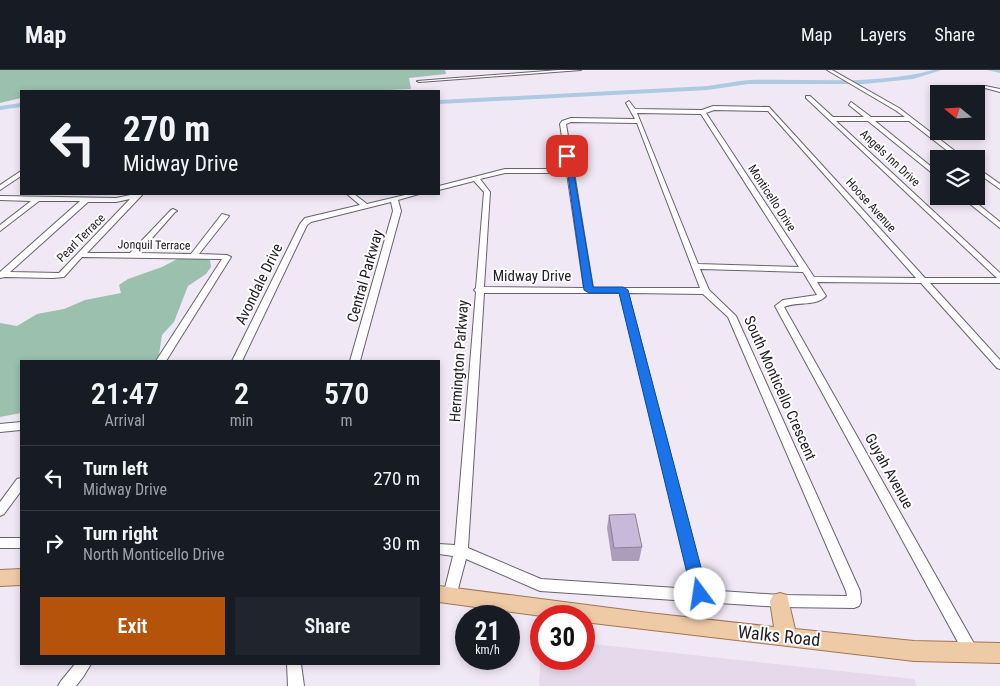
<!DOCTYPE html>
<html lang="en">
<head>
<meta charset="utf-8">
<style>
	:root { --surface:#171b24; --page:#20242c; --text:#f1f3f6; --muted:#9ea1a6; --line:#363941; --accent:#b45309 }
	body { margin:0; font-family:"Roboto Condensed",sans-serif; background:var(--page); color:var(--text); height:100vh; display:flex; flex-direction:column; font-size:19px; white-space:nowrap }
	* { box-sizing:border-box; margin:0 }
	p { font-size:16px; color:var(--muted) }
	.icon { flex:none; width:28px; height:28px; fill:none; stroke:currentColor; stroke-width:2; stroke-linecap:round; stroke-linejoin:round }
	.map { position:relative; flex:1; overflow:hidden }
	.details { position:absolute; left:20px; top:290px; width:420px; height:305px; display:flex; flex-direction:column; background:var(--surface); border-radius:0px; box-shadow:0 2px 8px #0003 }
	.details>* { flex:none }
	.guide { position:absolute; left:20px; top:20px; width:420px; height:105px; border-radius:0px; box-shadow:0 2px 8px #0003; background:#171b24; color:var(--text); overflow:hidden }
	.needle { width:32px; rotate:288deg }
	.tools { position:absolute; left:930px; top:15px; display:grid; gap:10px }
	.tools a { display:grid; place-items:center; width:55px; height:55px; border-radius:0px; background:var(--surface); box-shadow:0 2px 8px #0003; font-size:25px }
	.speed { position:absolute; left:455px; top:535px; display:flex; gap:10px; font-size:25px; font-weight:700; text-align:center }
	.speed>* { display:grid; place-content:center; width:65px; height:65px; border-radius:50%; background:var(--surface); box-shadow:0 2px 8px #0003; line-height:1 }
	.speed small { font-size:12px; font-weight:400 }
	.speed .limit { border:8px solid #d22; background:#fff; color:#111 }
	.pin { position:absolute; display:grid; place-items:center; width:42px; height:42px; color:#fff; margin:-21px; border-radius:10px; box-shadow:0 2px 8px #0006 }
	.me { position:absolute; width:55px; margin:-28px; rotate:346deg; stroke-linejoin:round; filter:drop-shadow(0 0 4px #0008) }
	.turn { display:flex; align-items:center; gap:18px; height:105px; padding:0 20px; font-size:22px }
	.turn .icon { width:65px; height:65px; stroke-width:2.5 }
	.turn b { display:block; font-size:35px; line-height:42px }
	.eta { display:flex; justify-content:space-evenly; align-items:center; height:85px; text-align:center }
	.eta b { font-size:30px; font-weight:600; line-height:35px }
	.cta { display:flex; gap:10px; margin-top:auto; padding:10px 20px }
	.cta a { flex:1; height:58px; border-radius:0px; background:var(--accent); color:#fff; font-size:20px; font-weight:600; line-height:58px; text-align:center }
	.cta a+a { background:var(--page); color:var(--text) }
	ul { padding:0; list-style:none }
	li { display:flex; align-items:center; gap:15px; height:65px; padding:0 20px; border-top:1px solid var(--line) }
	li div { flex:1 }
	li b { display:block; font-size:19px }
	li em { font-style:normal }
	header { display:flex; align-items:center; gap:30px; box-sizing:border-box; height:70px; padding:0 25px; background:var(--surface); border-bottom:1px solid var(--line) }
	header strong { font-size:24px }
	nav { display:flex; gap:28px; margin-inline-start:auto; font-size:18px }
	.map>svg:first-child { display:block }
</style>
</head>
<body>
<header>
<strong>Map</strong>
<nav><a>Map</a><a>Layers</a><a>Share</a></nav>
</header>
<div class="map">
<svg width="1000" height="616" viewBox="0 0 1000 616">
	<rect width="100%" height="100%" fill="#f1e8f5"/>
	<path fill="#e6d9ec" d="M 584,573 L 914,609 L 917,616 L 539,616 L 541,579 L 541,589 L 584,589 Z"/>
	<path fill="#9bc0ae" d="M 0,0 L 445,0 L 446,4 L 409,8 L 411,19 L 368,21 L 21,21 L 21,28 L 0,33 Z
		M 185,185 L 210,190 L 211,197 L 206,204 L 188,216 L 174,252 L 162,265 L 158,291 L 21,291 L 21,343 L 0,347 L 0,253 L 17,256 L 37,244 L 64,239 L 85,230 L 121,223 L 119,215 L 128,209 L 162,197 Z"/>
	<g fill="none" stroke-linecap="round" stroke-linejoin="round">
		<path fill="#aecae3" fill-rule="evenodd" d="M 933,0 L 942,0 L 913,9 L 864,14 L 748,14 L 708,20 L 439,34 L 439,30 L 708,16 C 722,14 736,11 750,10 C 811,8 873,16 933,0 Z
			M 987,0 L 1000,0 L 1000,3 Z
			M 21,33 L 21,37 L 0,40 L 0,36 Z"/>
		<defs>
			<path id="minor" d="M 559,0 L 581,0 L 419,12 L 417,11 Z
				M 827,0 L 832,0 L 899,38 L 964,88 L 965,89 L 958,89 L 909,51 L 875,51 L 939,103 L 939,108 L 937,107 L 868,51 L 836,51 L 1000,203 L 1000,213 L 930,213 L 1000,290 L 1000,299 L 997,298 L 921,213 L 817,212 L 826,226 C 816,237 797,231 784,237 L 976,577 L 978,582 L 976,587 L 971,589 L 966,587 L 775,236 L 783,230 L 817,225 L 803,202 L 700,199 L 709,220 L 736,246 L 860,521 L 861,532 L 859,536 L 854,538 L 780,537 L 540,521 L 466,489 L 455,530 L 450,532 L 445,530 L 443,526 L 453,486 L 439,484 L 439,474 L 455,475 L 476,222 L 474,220 L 476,218 L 484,122 L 474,111 L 439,120 L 439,116 L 505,99 L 567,99 L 560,54 L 562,51 L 571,48 L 635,49 L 626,33 L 629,31 L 635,39 L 702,40 L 713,36 L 769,37 L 925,208 L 997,208 L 806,28 L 806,26 L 810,26 L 833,47 L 864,47 L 849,35 L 851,32 L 871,47 L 905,47 L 895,40 ZM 714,40 L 768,41 L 916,208 L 814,207 L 706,43 ZM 637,43 L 701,44 L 799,197 L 698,194 ZM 571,52 L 637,53 L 700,218 L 593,218 L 566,54 ZM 505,103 L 567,103 L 584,218 L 484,217 L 490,122 L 480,109 ZM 484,223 L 620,223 L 692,519 L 541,509 L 468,478 ZM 628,223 L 703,224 L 728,247 L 846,521 L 847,526 L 780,525 L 706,520 Z
				M 985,16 L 1000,19 L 1000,22 L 985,18 Z
				M 976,97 L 1000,114 L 1000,119 L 976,102 Z
				M 21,101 L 21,106 L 0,120 L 0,115 Z
				M 135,124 L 142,125 L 87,183 L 130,183 L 171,140 L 173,139 L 177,141 L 175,142 L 139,183 L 191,184 L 222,144 L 229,146 L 199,184 L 227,185 L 231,187 L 166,291 L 156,291 L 222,189 L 82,187 L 64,207 L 53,208 L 5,207 L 0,208 L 0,202 L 80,131 L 39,131 L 0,161 L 0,155 L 31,131 L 0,130 L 0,126 L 116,128 ZM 130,129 L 59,203 L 10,202 L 88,132 L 116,132 Z
				M 347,124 L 354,124 L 367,134 L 409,124 L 419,124 L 398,130 L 401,141 L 360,291 L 350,291 L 393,141 L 391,132 L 311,152 L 307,155 L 242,291 L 232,291 L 300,154 L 305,148 L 360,135 Z
				M 960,126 L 968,126 L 1000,152 L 1000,158 Z
				M 21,352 L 21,360 L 0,362 L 0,354 Z
				M 21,408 L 21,421 L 4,444 L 0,446 L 0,432 L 17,409 Z
				M 0,468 L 21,468 L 21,478 L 0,478 Z
				M 75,594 L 91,594 L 83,607 L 76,616 L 58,616 L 61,611 Z
				M 287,594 L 301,594 L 304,616 L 288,616 Z"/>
			<path id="major" d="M 21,499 L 21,515 L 0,516 L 0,500 Z
				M 439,516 L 649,543 L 774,557 L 770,531 L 773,525 L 780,523 L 787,525 L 795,559 L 914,571 L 1000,573 L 1000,593 L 914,591 L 584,552 L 584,546 L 542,546 L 439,532 Z"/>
		</defs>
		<use href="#minor" stroke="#69626c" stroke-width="2"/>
		<use href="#major" stroke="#a07753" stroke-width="2"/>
		<use href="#minor" fill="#fff" fill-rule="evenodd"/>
		<use href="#major" fill="#eecaa7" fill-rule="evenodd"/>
	</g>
	<path fill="#aa9fbb" d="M 609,445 L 642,477 L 639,491 L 612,491 L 607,458 Z"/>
	<path fill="#c6b9d9" stroke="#8b8298" d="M 635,444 L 642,477 L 614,478 L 609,445 Z"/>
	<path fill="#1a73e8" stroke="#114b97" d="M 565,84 L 571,86 L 593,217 L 623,217 L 628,220 L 708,524 L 706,529 L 700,531 L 695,529 L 692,524 L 619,223 L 589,223 L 584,220 Z"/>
	<g text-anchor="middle" stroke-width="4" stroke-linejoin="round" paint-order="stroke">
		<g font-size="12" fill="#232025" stroke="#fff">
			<text transform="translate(890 88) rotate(43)" y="4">Angels Inn Drive</text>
			<text transform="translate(772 128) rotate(57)" y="4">Monticello Drive</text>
			<text transform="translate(871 135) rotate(48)" y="4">Hoose Avenue</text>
			<text transform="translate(81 168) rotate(-45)" y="4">Pearl Terrace</text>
			<text transform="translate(154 175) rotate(1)" y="4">Jonquil Terrace</text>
		</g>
		<g font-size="15" fill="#232025" stroke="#fff">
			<text transform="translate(365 206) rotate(-74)" y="5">Central Parkway</text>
			<text x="532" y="211">Midway Drive</text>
			<text transform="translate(259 214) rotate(-64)" y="5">Avondale Drive</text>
			<text transform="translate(459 291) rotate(-86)" y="5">Hermington Parkway</text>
			<text transform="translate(780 318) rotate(66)" y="5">South Monticello Crescent</text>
			<text transform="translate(889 401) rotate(61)" y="5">Guyah Avenue</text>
		</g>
		<g font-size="18" fill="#232025" stroke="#fff">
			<text transform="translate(779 566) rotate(6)" y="6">Walks Road</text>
		</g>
	</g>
</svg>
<div class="tools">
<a><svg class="needle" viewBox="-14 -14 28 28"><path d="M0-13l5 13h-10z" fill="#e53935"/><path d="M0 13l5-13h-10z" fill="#9ea1a6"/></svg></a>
<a><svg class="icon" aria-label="layers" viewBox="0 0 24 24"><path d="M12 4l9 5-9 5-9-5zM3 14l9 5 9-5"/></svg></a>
</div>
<div class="speed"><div>21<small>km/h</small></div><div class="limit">30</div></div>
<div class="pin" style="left:567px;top:86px;background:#d93025"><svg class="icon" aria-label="arrive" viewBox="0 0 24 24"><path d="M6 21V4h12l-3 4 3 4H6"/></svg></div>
<svg class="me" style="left:700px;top:524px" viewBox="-20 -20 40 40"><circle r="19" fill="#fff"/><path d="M0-13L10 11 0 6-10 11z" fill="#1a73e8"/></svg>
<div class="guide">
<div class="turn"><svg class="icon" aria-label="left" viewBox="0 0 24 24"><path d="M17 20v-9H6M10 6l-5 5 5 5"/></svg><div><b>270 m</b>Midway Drive</div></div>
</div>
<section class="details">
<div class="eta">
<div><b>21:47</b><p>Arrival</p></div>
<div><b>2</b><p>min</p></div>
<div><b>570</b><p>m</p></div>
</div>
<ul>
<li><svg class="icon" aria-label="left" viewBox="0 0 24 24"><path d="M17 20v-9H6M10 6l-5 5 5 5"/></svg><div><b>Turn left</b><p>Midway Drive</p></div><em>270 m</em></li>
<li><svg class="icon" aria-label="right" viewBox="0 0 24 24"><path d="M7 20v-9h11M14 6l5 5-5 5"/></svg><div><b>Turn right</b><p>North Monticello Drive</p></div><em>30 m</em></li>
</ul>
<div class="cta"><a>Exit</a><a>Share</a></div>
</section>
</div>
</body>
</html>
